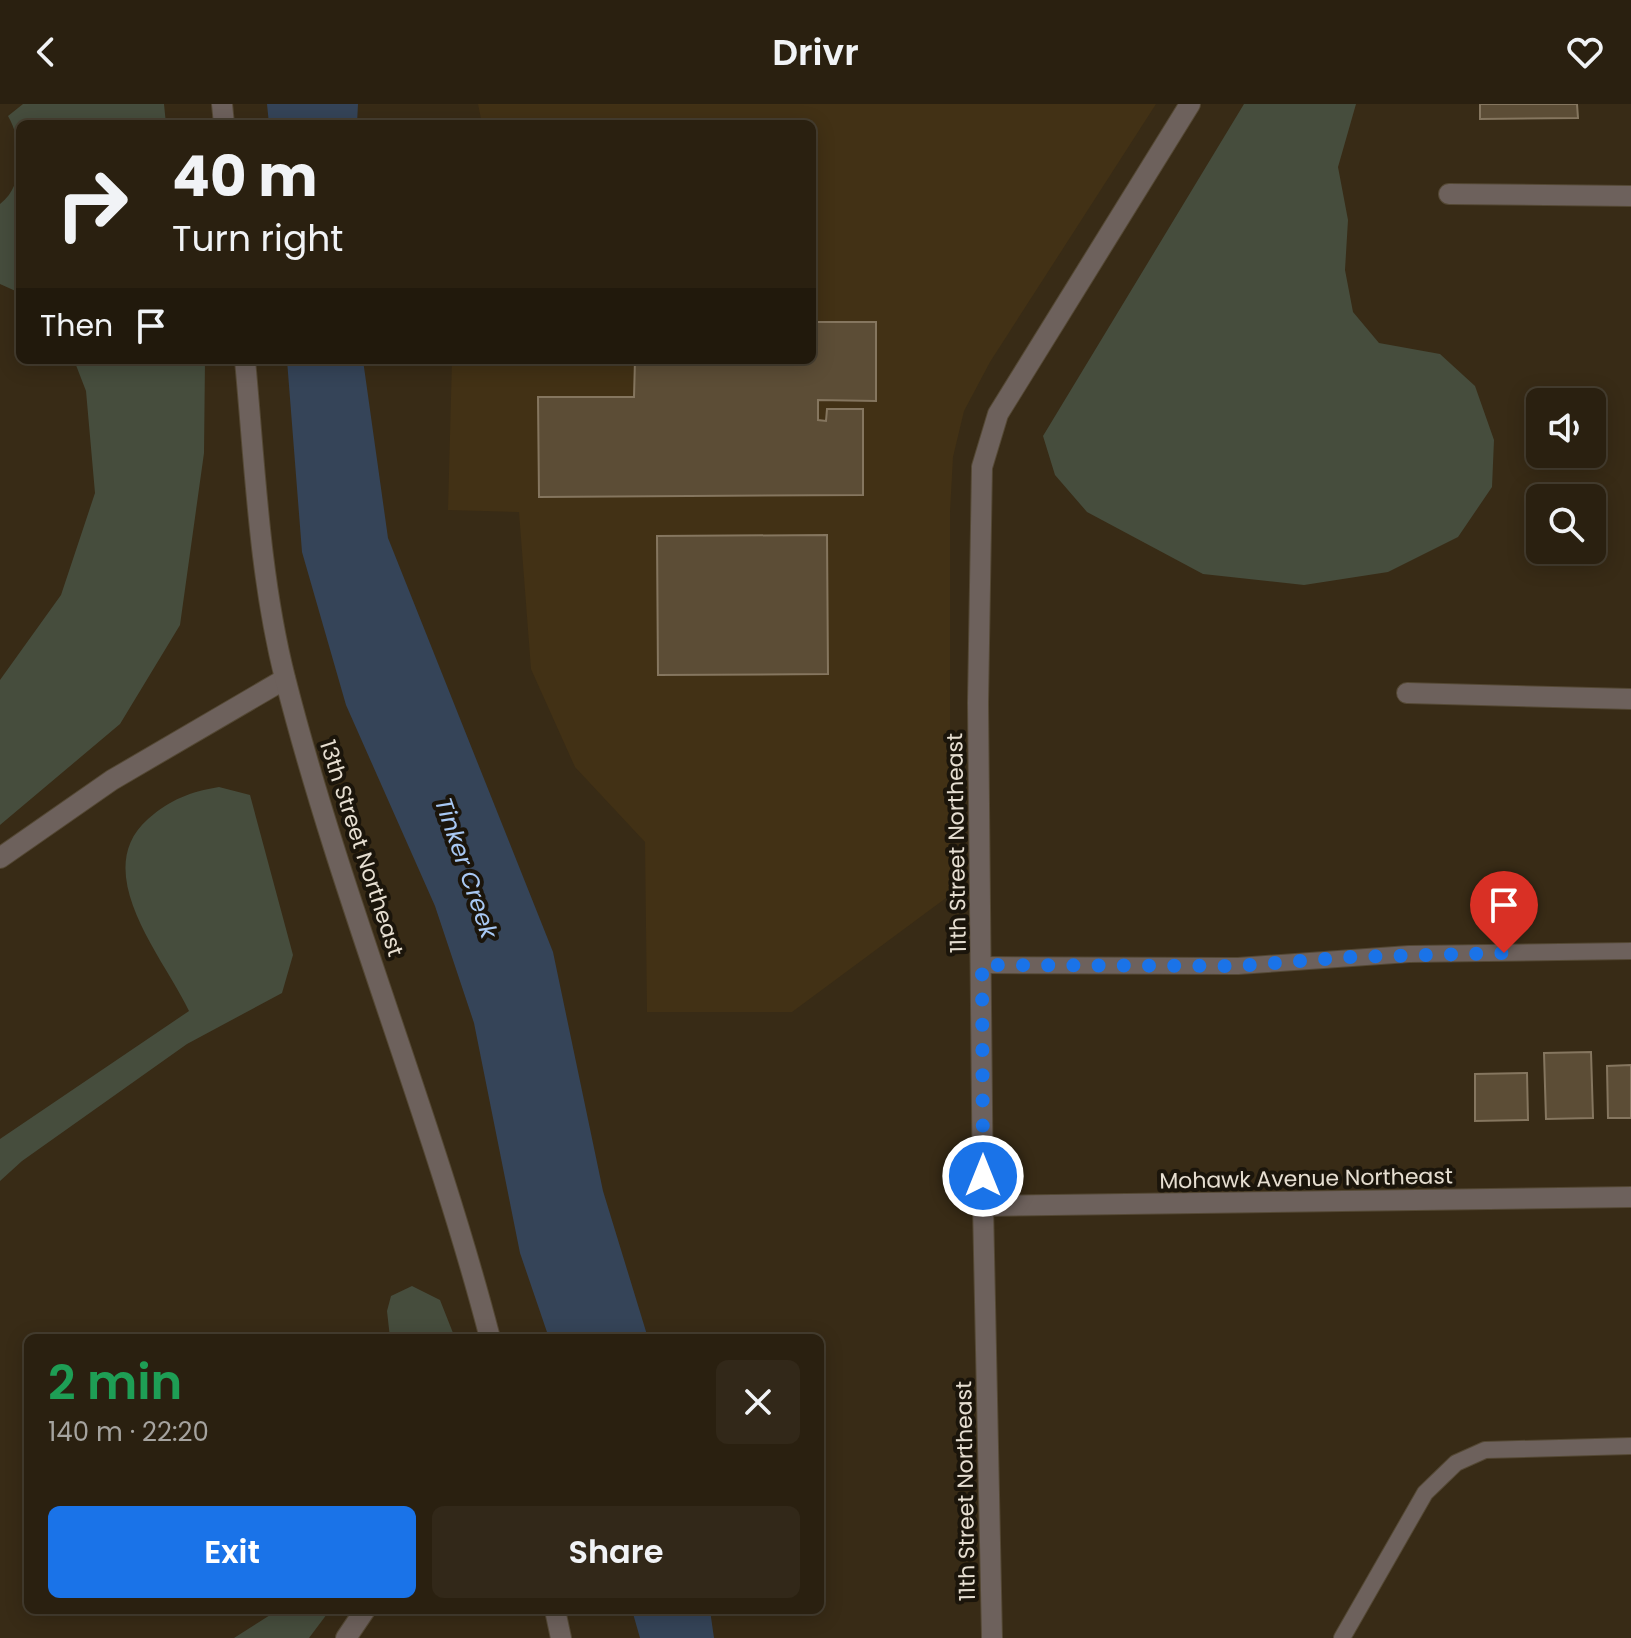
<!DOCTYPE html>
<html lang="en">
<head>
<meta charset="utf-8">
<style>
	:root { --surface:#2a2010; --page:#322819; --text:#f1f3f6; --muted:#a5a39f; --line:#463e30; --accent:#1a73e8 }
	body { margin:0; font-family:Poppins,sans-serif; background:var(--page); color:var(--text); height:100vh; display:flex; flex-direction:column; font-size:30px; white-space:nowrap }
	* { box-sizing:border-box; margin:0 }
	p { font-size:26px; color:var(--muted) }
	.icon { flex:none; width:44px; height:44px; fill:none; stroke:currentColor; stroke-width:2; stroke-linecap:round; stroke-linejoin:round }
	.map { position:relative; flex:1; overflow:hidden }
	.sheet { position:absolute; left:24px; top:1230px; width:800px; height:280px; display:flex; flex-direction:column; background:var(--surface); border-radius:12px; box-shadow:0 4px 20px #0003,0 0 0 2px var(--line) }
	.sheet>* { flex:none }
	.top-card { position:absolute; left:16px; top:16px; width:800px; height:244px; border-radius:12px; box-shadow:0 4px 20px #0003,0 0 0 2px var(--line); background:#2a2010; color:var(--text); overflow:hidden }
	.buttons { position:absolute; left:1526px; top:284px; display:grid; gap:16px }
	.buttons a { display:grid; place-items:center; width:80px; height:80px; border-radius:12px; background:var(--surface); box-shadow:0 4px 20px #0003,0 0 0 2px var(--line); font-size:40px }
	.pin { position:absolute; display:grid; place-items:center; width:68px; height:68px; color:#fff; margin:-82px -34px; border-radius:50% 50% 50% 0; rotate:-45deg; box-shadow:0 0 8px #0007 }
	.pin .icon { rotate:45deg }
	.me { position:absolute; width:88px; margin:-44px; rotate:0deg; stroke-linejoin:round; filter:drop-shadow(0 0 6px #0008) }
	.turn { display:flex; align-items:center; gap:28px; height:168px; padding:0 24px; font-size:36px }
	.turn .icon { width:104px; height:104px; stroke-width:2.5 }
	.turn b { display:block; font-size:56px; line-height:68px }
	.then { display:flex; align-items:center; height:76px; padding:0 24px; background:#0003; gap:16px; font-size:30px }
	.round { display:grid; place-items:center; flex:none; width:84px; height:84px; border-radius:12px; background:var(--page) }
	.head { display:flex; align-items:center; justify-content:space-between; height:136px; padding:0 24px }
	h1 { font-size:48px; font-weight:600; line-height:60px; color:#1e9e55 }
	.button { display:flex; gap:16px; margin-top:auto; padding:16px 24px }
	.button a { flex:1; height:92px; border-radius:12px; background:var(--accent); color:#fff; font-size:32px; font-weight:600; line-height:92px; text-align:center }
	.button a+a { background:var(--page); color:var(--text) }
	header { display:flex; justify-content:space-between; align-items:center; height:104px; padding:0 24px; background:var(--surface); font-size:36px; font-weight:600 }
	.map>svg:first-child { display:block }
</style>
</head>
<body>
<header><svg class="icon" aria-label="back" viewBox="0 0 24 24"><path d="M15 5l-7 7 7 7"/></svg>Drivr<svg class="icon" aria-label="heart" viewBox="0 0 24 24"><path d="M12 20l-8-8c-3-5 5-10 8-4 3-6 11-1 8 4z"/></svg></header>
<div class="map">
<svg width="1631" height="1534" viewBox="0 0 1631 1534">
	<rect width="100%" height="100%" fill="#382b16"/>
	<path fill="#423115" d="M 478,0 L 1156,0 L 990,258 L 964,307 L 953,353 L 950,408 L 950,791 L 792,908 L 647,908 L 645,738 L 575,663 L 531,565 L 519,408 L 448,406 L 452,256 L 812,256 L 812,20 L 482,20 Z"/>
	<path fill="#464d3d" d="M 23,0 L 164,0 L 166,20 L 20,20 L 20,189 L 0,180 L 0,100 C 26,81 22,36 8,12 Z
		M 1244,0 L 1356,0 L 1338,63 L 1348,116 L 1345,166 L 1353,208 L 1379,239 L 1440,250 L 1475,282 L 1494,336 L 1492,383 L 1458,433 L 1388,468 L 1304,481 L 1203,470 L 1087,408 L 1055,371 L 1043,332 Z
		M 74,256 L 205,256 L 204,349 L 180,521 L 120,620 L 0,721 L 0,576 L 61,491 L 95,389 L 86,287 Z
		M 219,683 L 250,691 L 293,851 L 282,889 L 187,940 L 22,1057 L 0,1077 L 0,1035 L 189,907 C 164,854 88,768 148,715 C 171,695 190,688 219,683 Z
		M 412,1182 L 440,1196 L 455,1234 L 390,1234 L 387,1207 L 391,1192 Z
		M 278,1506 L 330,1506 L 309,1534 L 234,1534 Z"/>
	<path fill="#354458" d="M 267,0 L 358,0 L 357,20 L 269,20 Z
		M 287,256 L 363,256 L 388,434 L 553,848 L 603,1087 L 648,1234 L 549,1234 L 520,1149 L 474,919 L 435,802 L 346,601 L 302,448 Z
		M 632,1506 L 710,1506 L 714,1534 L 640,1534 Z"/>
	<path fill="#5c4d36" stroke="#85765f" stroke-width="2" d="M 1480,0 L 1577,0 L 1578,14 L 1480,15 Z
		M 812,218 L 876,218 L 876,297 L 818,296 L 818,316 L 826,317 L 827,305 L 863,305 L 863,391 L 539,393 L 538,293 L 634,293 L 635,256 L 812,256 Z
		M 827,431 L 828,570 L 658,571 L 657,432 Z
		M 1591,948 L 1593,1014 L 1546,1015 L 1544,949 Z
		M 1631,961 L 1631,1014 L 1608,1014 L 1607,962 Z
		M 1527,969 L 1528,1016 L 1475,1017 L 1475,970 Z"/>
	<g fill="none" stroke-linecap="round" stroke-linejoin="round">
		<defs>
			<path id="service" d="M 982,861 L 1238,862 L 1409,850 L 1631,847
				M 1342,1534 L 1425,1389 L 1456,1359 L 1485,1346 L 1631,1342"/>
			<path id="minor" d="M 1449,90 L 1631,92
				M 1407,589 L 1631,595
				M 0,754 L 112,676 L 285,575
				M 983,1102 L 1631,1093
				M 346,1534 L 365,1506
				M 992,1534 L 983,1102 L 978,599 L 982,363 L 998,310 L 1190,0"/>
			<path id="tertiary" d="M 222,0 L 224,20
				M 245,256 C 255,362 259,471 285,574 C 342,798 432,1011 490,1234
				M 555,1506 L 561,1534"/>
		</defs>
		<use href="#service" stroke="#544834" stroke-width="18"/>
		<use href="#minor" stroke="#544834" stroke-width="22"/>
		<use href="#tertiary" stroke="#544834" stroke-width="22"/>
		<use href="#service" stroke="#6d615c" stroke-width="16"/>
		<use href="#minor" stroke="#6d615c" stroke-width="20"/>
		<use href="#tertiary" stroke="#6d615c" stroke-width="20"/>
	</g>
	<g fill="none" stroke-linecap="round" stroke-linejoin="round">
		<path stroke="#1a73e8" stroke-width="14" stroke-dasharray="0 25.2" d="M 983,1072 L 982,861 L 1238,862 L 1351,853 L 1504,849"/>
	</g>
	<g text-anchor="middle" stroke-width="8" stroke-linejoin="round" paint-order="stroke">
		<g font-size="22" fill="#e6ded1" stroke="#1b150b">
			<text transform="translate(956 739) rotate(-91)" y="8">11th Street Northeast</text>
			<text transform="translate(362 744) rotate(72)" y="8">13th Street Northeast</text>
			<text transform="translate(1306 1074) rotate(-1)" y="8">Mohawk Avenue Northeast</text>
			<text transform="translate(965 1387) rotate(-91)" y="8">11th Street Northeast</text>
		</g>
		<g font-size="24" font-style="italic" fill="#a8c8f3" stroke="#1b150b">
			<text transform="translate(466 764) rotate(71)" y="8">Tinker Creek</text>
		</g>
	</g>
</svg>
<div class="buttons">
<a><svg class="icon" aria-label="sound" viewBox="0 0 24 24"><path d="M4 9h4l5-4v14l-5-4H4zM17 9q2 3 0 6"/></svg></a>
<a><svg class="icon" aria-label="search" viewBox="0 0 24 24"><circle cx="10" cy="10" r="6"/><path d="M15 15l6 6"/></svg></a>
</div>
<div class="pin" style="left:1504px;top:849px;background:#d93025"><svg class="icon" aria-label="arrive" viewBox="0 0 24 24"><path d="M6 21V4h12l-3 4 3 4H6"/></svg></div>
<svg class="me" style="left:983px;top:1072px" viewBox="-20 -20 40 40"><circle r="17" fill="#1a73e8" stroke="#fff" stroke-width="3"/><path d="M0-11L8 9 0 5-8 9z" fill="#fff"/></svg>
<div class="top-card">
<div class="turn"><svg class="icon" aria-label="right" viewBox="0 0 24 24"><path d="M7 20v-9h11M14 6l5 5-5 5"/></svg><div><b>40 m</b>Turn right</div></div>
<div class="then">Then<svg class="icon" aria-label="arrive" viewBox="0 0 24 24"><path d="M6 21V4h12l-3 4 3 4H6"/></svg></div>
</div>
<section class="sheet">
<div class="head"><div><h1>2 min</h1><p>140 m · 22:20</p></div><a class="round"><svg class="icon" aria-label="close" viewBox="0 0 24 24"><path d="M6 6l12 12M18 6L6 18"/></svg></a></div>
<div class="button"><a>Exit</a><a>Share</a></div>
</section>
</div>
</body>
</html>
